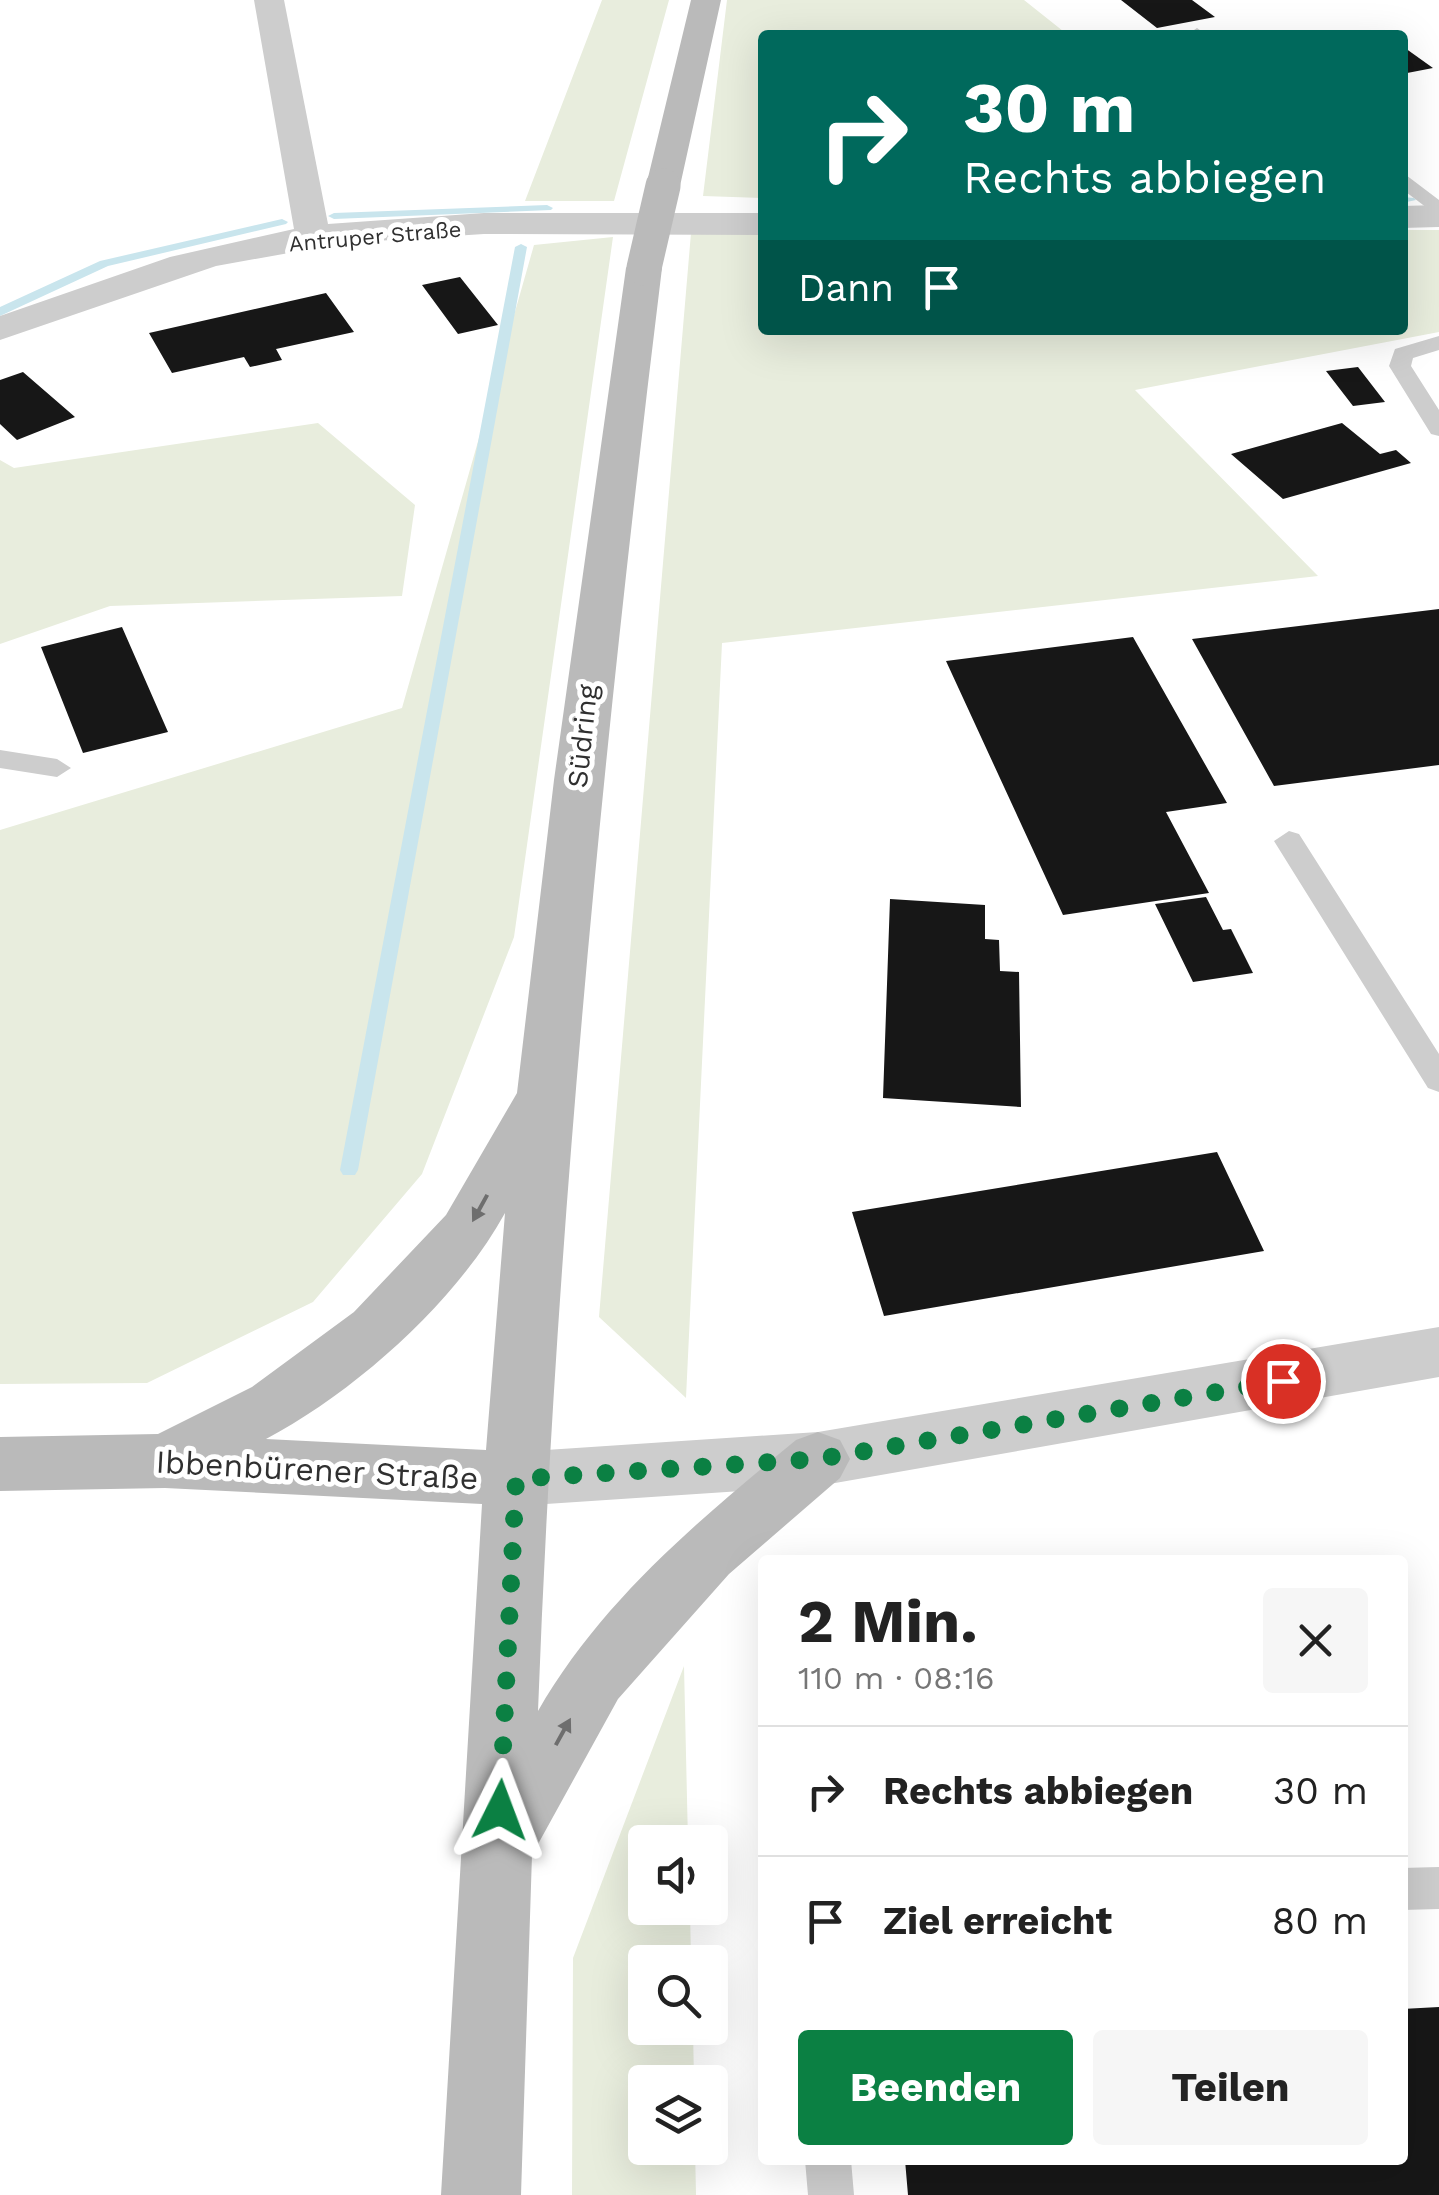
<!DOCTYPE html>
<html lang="de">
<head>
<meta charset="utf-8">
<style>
	:root { --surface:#fff; --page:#f6f6f6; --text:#222; --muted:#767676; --line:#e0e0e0; --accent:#0b8043 }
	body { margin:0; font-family:"Work Sans",sans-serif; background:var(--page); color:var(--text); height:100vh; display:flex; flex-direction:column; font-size:38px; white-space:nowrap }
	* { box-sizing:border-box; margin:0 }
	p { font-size:32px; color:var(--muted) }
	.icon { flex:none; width:55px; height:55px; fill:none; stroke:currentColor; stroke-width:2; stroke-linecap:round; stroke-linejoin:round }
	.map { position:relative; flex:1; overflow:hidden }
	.panel { position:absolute; left:758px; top:1555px; width:650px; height:610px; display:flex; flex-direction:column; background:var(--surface); border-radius:10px; box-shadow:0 10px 40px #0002 }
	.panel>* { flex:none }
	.guide { position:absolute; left:758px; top:30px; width:650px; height:305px; border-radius:10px; box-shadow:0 10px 40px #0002; background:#00695c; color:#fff; overflow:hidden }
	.tools { position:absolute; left:628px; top:1825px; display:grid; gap:20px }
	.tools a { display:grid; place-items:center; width:100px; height:100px; border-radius:10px; background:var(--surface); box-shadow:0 10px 40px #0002; font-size:50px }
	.pin { position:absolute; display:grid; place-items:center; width:85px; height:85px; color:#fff; margin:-42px; border:5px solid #fff; border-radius:50%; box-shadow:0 2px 10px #0007 }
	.me { position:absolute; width:110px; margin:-55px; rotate:3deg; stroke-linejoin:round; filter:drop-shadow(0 0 8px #0008) }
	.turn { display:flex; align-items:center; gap:35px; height:210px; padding:0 40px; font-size:45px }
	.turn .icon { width:130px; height:130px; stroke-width:2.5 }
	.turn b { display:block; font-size:70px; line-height:85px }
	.then { display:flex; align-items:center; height:95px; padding:0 40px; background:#0003; gap:20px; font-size:38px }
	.round { display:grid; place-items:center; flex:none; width:105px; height:105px; border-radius:10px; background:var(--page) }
	.headline { display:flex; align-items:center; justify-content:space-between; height:170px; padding:0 40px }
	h1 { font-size:60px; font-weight:700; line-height:75px }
	.primary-button { display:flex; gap:20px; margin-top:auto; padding:20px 40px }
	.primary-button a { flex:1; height:115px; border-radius:10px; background:var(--accent); color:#fff; font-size:40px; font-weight:700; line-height:115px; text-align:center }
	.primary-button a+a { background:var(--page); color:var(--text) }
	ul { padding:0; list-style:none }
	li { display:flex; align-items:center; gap:30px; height:130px; padding:0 40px; border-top:2px solid var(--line) }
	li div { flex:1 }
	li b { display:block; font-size:38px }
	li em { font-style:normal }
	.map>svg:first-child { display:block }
</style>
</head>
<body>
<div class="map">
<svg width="1439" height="2195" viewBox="0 0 1439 2195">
	<rect width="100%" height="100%" fill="#fff"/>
	<path fill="#e8eddd" d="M 602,0 L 669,0 L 614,201 L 525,201 Z
		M 727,0 L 1024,0 L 1068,35 L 762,35 L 762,198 L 703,196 Z
		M 1403,230 L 1439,230 L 1439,332 L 1135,390 L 1318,576 L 722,643 L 686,1398 L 599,1317 L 691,233 L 762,234 L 762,330 L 1402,330 Z
		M 613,237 L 514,937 L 422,1174 L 313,1302 L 147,1383 L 0,1384 L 0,830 L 402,708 L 534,245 Z
		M 318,423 L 415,505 L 402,596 L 110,606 L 0,644 L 0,460 L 14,468 Z
		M 684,1666 L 688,1842 L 645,1842 L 645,1908 L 690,1908 L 691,1962 L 645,1962 L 645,2028 L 693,2028 L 694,2082 L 645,2082 L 645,2148 L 695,2148 L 696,2195 L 572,2195 L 573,1958 Z"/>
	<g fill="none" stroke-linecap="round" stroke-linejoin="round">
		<path fill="#c9e5ed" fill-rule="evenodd" d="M 1402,197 L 1414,198 L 1416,200 L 1402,203 Z
			M 547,205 L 553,208 L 551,210 L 334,219 L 328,216 L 334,213 Z
			M 282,219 L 288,222 L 286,224 L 108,266 L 0,316 L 0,307 L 100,261 Z
			M 521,244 L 527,247 L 358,1170 L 355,1175 L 343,1175 L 340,1170 L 515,247 Z"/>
	</g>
	<path fill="#171717" d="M 1121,0 L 1192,0 L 1215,17 L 1157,28 Z
		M 1402,46 L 1405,48 L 1433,68 L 1402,74 Z
		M 460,277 L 498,325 L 458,334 L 422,285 Z
		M 326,293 L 354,332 L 276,349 L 282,360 L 250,367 L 244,357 L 172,373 L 149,333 Z
		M 1358,367 L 1385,402 L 1353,406 L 1326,371 Z
		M 23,372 L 75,417 L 17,440 L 0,424 L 0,380 Z
		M 1342,423 L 1380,454 L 1396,450 L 1411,463 L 1283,499 L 1231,454 Z
		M 1439,609 L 1439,765 L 1274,786 L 1192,639 Z
		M 122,627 L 168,732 L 83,753 L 41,647 Z
		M 1133,637 L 1227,803 L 1166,812 L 1209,893 L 1063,915 L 946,661 Z
		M 1206,897 L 1223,930 L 1231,929 L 1253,973 L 1193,982 L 1155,904 Z
		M 890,899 L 985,905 L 985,939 L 999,940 L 1000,971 L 1019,972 L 1021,1107 L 883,1098 Z
		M 1217,1152 L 1264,1251 L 884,1316 L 852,1212 Z
		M 1439,2007 L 1439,2195 L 908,2195 L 905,2160 L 1402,2160 L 1402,2009 Z"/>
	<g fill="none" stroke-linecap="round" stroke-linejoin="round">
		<path fill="#cdcdcd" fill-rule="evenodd" d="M 1197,28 L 1207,35 L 1188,34 Z
			M 1402,172 L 1439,200 L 1439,217 L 1402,189 Z
			M 1439,336 L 1439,350 L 1413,358 L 1411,366 L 1439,410 L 1439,436 L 1431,434 L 1389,366 L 1395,349 Z
			M 0,750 L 57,759 L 71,768 L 57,777 L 0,768 Z
			M 1289,831 L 1299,834 L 1439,1054 L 1439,1092 L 1428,1088 L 1274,841 Z
			M 1439,1867 L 1439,1909 L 1402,1910 L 1402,1868 Z
			M 805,2160 L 851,2160 L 854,2195 L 808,2195 Z"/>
		<path fill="#cdcdcd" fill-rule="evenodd" d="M 254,0 L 284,0 L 328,224 L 484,213 L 762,213 L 762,235 L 484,234 L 345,243 L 216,266 L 0,340 L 0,316 L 170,257 L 294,229 Z
			M 1439,205 L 1439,227 L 1402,228 L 1402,206 Z
			M 1439,1327 L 1439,1377 L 818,1486 L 516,1506 L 494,1498 L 484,1479 L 494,1460 L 516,1452 L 818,1432 Z"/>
		<path fill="#bababa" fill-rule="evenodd" d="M 691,0 L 721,0 L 680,186 L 675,193 L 651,193 L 646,186 Z
			M 644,257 L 657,260 L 662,268 C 603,748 556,1227 538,1711 C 601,1601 699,1520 796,1440 L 818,1432 L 840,1440 L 850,1459 L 840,1478 L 729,1574 L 618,1699 L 532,1855 L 521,2195 L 441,2195 L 482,1504 L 165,1488 L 0,1491 L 0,1437 L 158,1434 L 252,1387 L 354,1312 L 446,1215 L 517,1093 L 554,780 L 626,268 L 631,260 ZM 505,1213 L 486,1450 L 266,1439 C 355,1392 456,1302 505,1213 Z"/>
		<path stroke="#bababa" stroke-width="35" d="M 644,268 L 663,186"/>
	</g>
	<defs><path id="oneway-solid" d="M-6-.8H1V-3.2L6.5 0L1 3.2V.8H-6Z" transform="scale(2.5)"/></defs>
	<g fill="#6e6e6e">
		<use href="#oneway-solid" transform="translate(480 1208) rotate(119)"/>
		<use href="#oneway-solid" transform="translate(563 1732) rotate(-61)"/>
	</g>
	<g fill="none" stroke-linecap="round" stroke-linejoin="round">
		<path stroke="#0b8043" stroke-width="18" stroke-dasharray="0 32.4" d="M 500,1810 L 516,1479 L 818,1459 L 1283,1381"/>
	</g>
	<g text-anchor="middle" stroke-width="10" stroke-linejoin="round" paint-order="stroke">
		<g font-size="22" fill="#303030" stroke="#fff">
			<text transform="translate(375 236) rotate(-5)" y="8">Antruper Straße</text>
		</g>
		<g font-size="28" fill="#303030" stroke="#fff">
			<text transform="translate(582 736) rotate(-84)" y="10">Südring</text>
		</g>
		<g font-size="32" fill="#303030" stroke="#fff">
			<text transform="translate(317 1470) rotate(3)" y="11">Ibbenbürener Straße</text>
		</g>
	</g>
</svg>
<div class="tools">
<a><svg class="icon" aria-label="sound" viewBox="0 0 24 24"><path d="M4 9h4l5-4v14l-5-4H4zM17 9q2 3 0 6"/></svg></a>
<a><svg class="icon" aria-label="search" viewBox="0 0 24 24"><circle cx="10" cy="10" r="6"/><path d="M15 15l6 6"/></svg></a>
<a><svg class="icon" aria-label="layers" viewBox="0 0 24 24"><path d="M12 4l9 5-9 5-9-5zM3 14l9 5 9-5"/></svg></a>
</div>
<div class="pin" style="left:1283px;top:1381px;background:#d93025"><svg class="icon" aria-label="arrive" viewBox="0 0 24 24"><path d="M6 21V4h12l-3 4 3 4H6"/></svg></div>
<svg class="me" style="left:500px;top:1810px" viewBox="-20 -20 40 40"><path d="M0-17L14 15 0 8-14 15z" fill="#0b8043" stroke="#fff" stroke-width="4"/></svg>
<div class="guide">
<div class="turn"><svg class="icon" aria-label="right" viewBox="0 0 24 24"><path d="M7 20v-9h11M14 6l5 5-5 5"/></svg><div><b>30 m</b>Rechts abbiegen</div></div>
<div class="then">Dann<svg class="icon" aria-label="arrive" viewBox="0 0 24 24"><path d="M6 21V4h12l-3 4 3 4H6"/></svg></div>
</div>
<section class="panel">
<div class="headline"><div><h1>2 Min.</h1><p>110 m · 08:16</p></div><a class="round"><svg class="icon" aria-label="close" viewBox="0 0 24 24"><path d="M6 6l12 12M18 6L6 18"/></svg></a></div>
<ul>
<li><svg class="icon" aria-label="right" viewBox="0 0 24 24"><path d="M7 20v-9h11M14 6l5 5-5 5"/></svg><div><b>Rechts abbiegen</b></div><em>30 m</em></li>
<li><svg class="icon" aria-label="arrive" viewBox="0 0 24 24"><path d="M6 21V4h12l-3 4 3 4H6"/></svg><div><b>Ziel erreicht</b></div><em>80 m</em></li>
</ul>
<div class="primary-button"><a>Beenden</a><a>Teilen</a></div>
</section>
</div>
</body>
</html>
